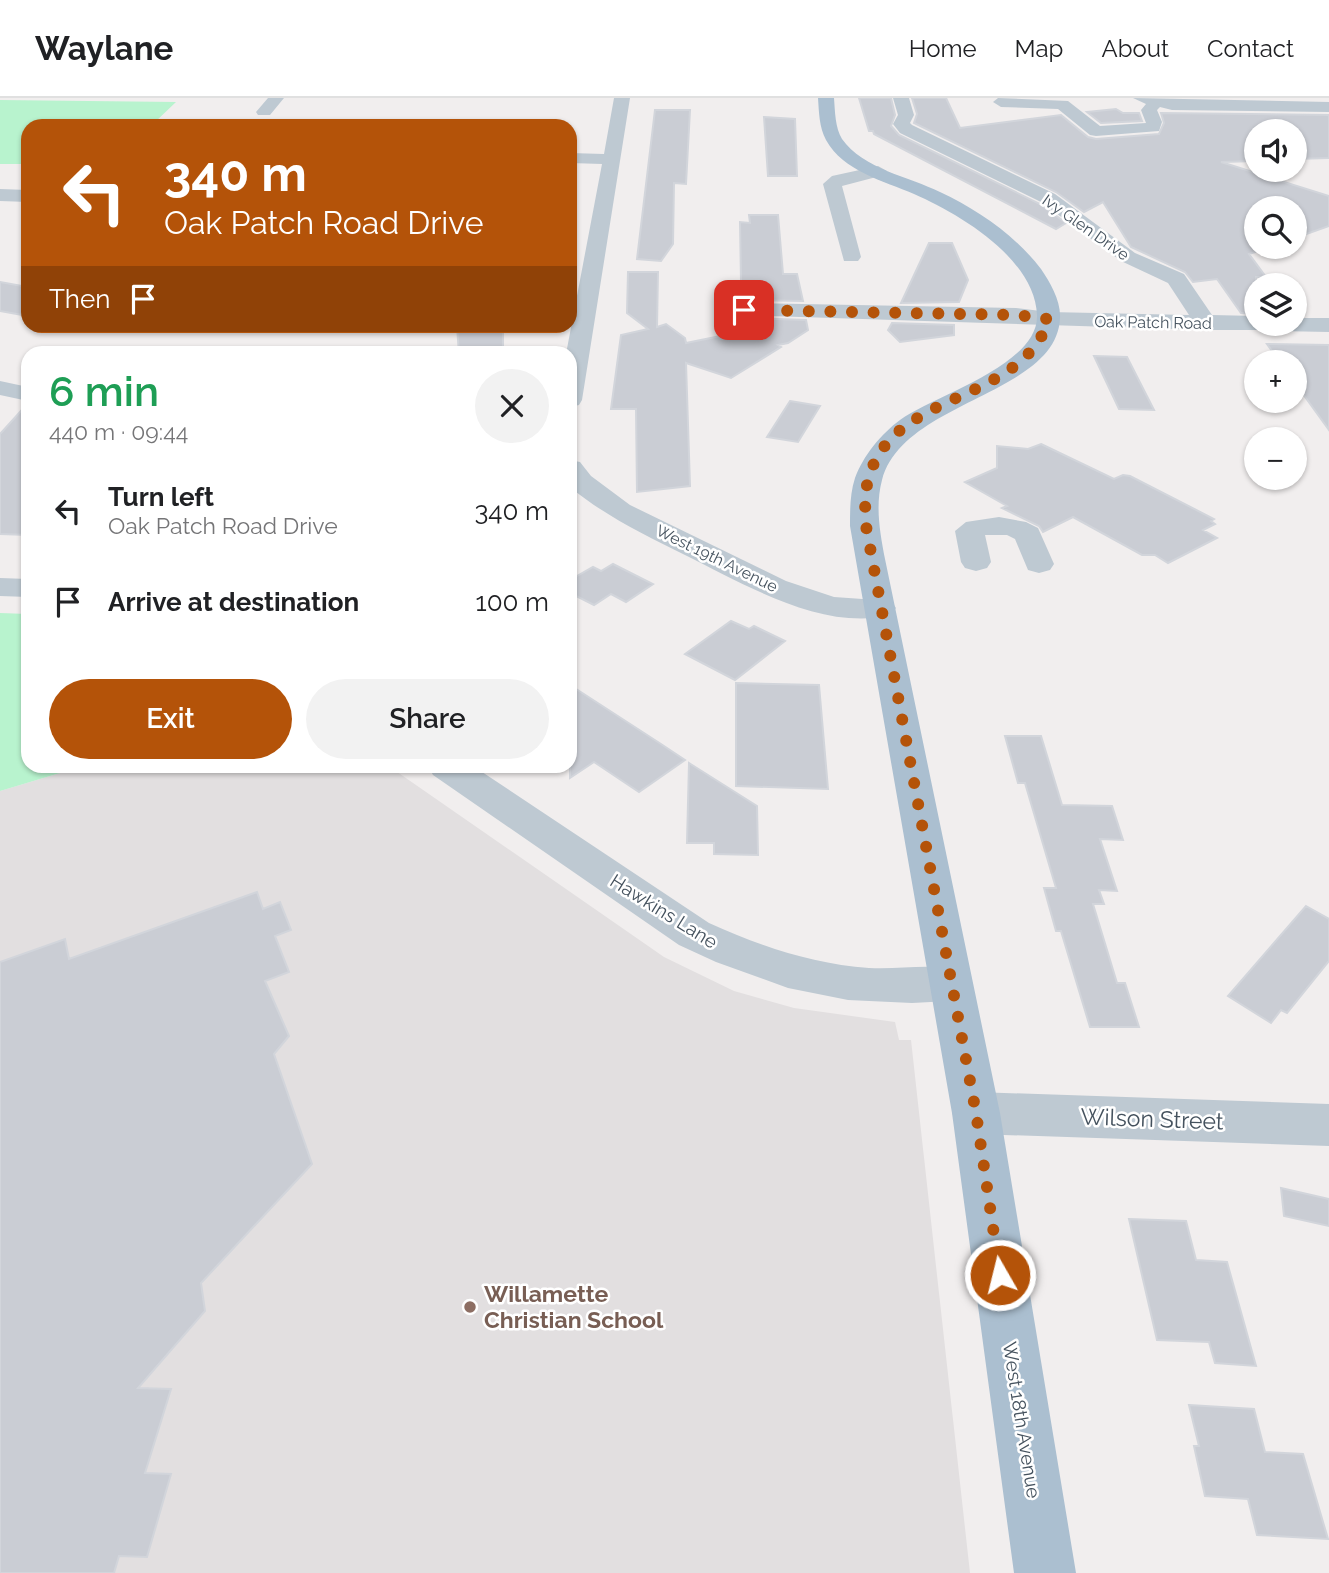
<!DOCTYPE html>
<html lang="en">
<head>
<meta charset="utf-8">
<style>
	:root { --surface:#fff; --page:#f2f2f2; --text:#202124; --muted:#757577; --line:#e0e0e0; --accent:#b45309 }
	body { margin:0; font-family:Raleway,sans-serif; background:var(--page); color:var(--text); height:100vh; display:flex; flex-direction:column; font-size:26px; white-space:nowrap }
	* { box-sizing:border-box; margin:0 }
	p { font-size:23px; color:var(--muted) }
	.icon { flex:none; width:38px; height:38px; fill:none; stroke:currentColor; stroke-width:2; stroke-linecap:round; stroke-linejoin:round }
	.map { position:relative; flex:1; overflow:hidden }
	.panel { position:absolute; left:21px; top:248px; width:556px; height:427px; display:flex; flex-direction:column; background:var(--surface); border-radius:21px; box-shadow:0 2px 5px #0004 }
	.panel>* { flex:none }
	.guide { position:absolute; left:21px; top:21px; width:556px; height:214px; border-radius:21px; box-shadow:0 2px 5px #0004; background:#b45309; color:#fff; overflow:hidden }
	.fabs { position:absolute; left:1244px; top:21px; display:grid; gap:14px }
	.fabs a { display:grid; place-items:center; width:63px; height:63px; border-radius:50%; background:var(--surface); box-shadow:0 2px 5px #0004; font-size:35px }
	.pin { position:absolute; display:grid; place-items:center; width:60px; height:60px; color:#fff; margin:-30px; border-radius:14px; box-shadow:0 4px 10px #0006 }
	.me { position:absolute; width:77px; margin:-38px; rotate:352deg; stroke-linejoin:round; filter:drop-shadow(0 0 5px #0008) }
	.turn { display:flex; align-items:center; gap:24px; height:147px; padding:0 28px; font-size:32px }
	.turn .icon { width:91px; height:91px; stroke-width:2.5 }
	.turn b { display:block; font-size:49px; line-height:60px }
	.then { display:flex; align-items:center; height:66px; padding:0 28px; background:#0003; gap:14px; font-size:26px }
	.round { display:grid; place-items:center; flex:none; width:74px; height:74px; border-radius:37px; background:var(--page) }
	.overview { display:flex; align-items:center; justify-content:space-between; height:119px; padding:0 28px }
	h1 { font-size:42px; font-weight:600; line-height:52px; color:#1e9e55 }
	.action { display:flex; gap:14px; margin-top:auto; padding:14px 28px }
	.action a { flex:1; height:80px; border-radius:42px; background:var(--accent); color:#fff; font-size:28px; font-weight:600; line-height:80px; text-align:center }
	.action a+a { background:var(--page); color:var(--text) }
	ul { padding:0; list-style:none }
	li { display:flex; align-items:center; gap:21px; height:91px; padding:0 28px }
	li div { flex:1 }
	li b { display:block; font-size:26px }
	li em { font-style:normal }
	header { display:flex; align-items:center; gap:42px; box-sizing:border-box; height:98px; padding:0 35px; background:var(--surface); border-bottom:2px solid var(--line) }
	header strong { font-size:33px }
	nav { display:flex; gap:38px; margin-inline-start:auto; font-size:24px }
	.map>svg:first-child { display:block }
</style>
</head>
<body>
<header>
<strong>Waylane</strong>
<nav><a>Home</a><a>Map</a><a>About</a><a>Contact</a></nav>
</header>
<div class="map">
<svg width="1329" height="1475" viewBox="0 0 1329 1475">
	<rect width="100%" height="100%" fill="#f1eeee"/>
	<path fill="#e2dfe0" d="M 80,669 L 390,669 L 664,859 L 734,893 L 794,910 L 895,924 L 899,942 L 911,942 L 970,1475 L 0,1475 L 0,693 Z"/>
	<path fill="#b8f3ce" d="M 0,2 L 176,4 L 155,24 L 146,28 L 28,28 L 28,66 L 0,66 Z
		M 0,515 L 28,516 L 28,668 L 80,669 L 0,693 Z"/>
	<path fill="#cacdd4" stroke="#d2d5db" stroke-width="2" d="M 859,0 L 891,0 L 895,17 L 891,28 L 899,37 L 1040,106 L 1066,125 L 1056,131 L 874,36 L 873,33 L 869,33 Z
		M 912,0 L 946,0 L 960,30 L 1061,17 L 1088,39 L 1096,41 L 1159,36 L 1164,25 L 1161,15 L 1329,17 L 1329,60 L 1295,61 L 1295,33 L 1256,33 L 1256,63 L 1221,64 L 1329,98 L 1329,128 L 1295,140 L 1295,110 L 1256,110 L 1256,149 L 1271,149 L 1249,156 L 1266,179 L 1256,179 L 1256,216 L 1241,215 L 1217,181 L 1193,184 L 1185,174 L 1131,149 L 1103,104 L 1084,114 L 1056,94 L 914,25 L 917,16 Z
		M 1116,11 L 1123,15 L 1139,15 L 1142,23 L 1101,25 L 1087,14 Z
		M 655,12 L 690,12 L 686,86 L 674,85 L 673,146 L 661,163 L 637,161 Z
		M 764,19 L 795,21 L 797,78 L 768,78 Z
		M 749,117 L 778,117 L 783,176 L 797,176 L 803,203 L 747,202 L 744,183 L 741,183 L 740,124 L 750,125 Z
		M 929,145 L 952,145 L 968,182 L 959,204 L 901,205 Z
		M 628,174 L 658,174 L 657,229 L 666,226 L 685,240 L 686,245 L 750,232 L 749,220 L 806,222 L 808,232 L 788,245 L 778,247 L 781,249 L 731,280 L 686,265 L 690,388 L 637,394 L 636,311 L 611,311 L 621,237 L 648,231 L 627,215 Z
		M 0,184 L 28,189 L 28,218 L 0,213 Z
		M 892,225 L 954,227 L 954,237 L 900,244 L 888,232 Z
		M 457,228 L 503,228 L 503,256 L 459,256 Z
		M 1267,246 L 1329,247 L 1329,332 L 1295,285 L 1295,264 L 1280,264 Z
		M 1094,258 L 1127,259 L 1154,312 L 1119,311 Z
		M 790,303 L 820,308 L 798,344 L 767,339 Z
		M 28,305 L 28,437 L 0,436 L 0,336 Z
		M 1041,346 L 1114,381 L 1123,377 L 1130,378 L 1214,421 L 1211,423 L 1215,426 L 1203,432 L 1217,440 L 1168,465 L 1155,457 L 1142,457 L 1073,419 L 1043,434 L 1039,428 L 1002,410 L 1007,408 L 965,384 L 997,370 L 997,348 L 1028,351 Z
		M 613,466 L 653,486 L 626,504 L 611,496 L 594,507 L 570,495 L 570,482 L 593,469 L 601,473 Z
		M 731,523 L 749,531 L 754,528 L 785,543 L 735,582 L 685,556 Z
		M 736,585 L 819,587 L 828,691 L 736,688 Z
		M 570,587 L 661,646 L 685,662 L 639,694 L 594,664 L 570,680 Z
		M 1005,638 L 1041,638 L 1062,707 L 1112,708 L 1123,742 L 1100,741 L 1117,793 L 1099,792 L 1104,806 L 1093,806 L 1117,885 L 1125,885 L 1139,929 L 1090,929 L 1061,833 L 1056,833 L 1044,790 L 1056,790 L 1025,685 L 1018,685 Z
		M 689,665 L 757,708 L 758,757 L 714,756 L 714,745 L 687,745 Z
		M 257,794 L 263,811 L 280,804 L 291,832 L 275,838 L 289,874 L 265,883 L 289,938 L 274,956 L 312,1066 L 201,1185 L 205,1213 L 138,1290 L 171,1291 L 145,1375 L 171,1376 L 147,1459 L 119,1458 L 114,1475 L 0,1475 L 0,864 L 65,841 L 69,861 Z
		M 1306,808 L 1329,821 L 1329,863 L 1287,915 L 1281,912 L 1271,925 L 1228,898 Z
		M 1281,1090 L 1329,1101 L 1329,1128 L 1284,1118 Z
		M 1129,1121 L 1186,1123 L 1196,1162 L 1227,1164 L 1256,1268 L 1215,1265 L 1209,1244 L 1157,1242 Z
		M 1189,1307 L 1254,1311 L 1265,1354 L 1303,1356 L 1328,1441 L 1257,1437 L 1248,1401 L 1205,1398 L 1194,1348 L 1199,1348 Z"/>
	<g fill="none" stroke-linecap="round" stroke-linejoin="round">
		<path fill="#bec9d2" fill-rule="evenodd" d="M 268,0 L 284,0 L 270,17 L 258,17 L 256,14 Z
			M 614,0 L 630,0 L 582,302 L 579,307 L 570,309 L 570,256 L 566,256 L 602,66 L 570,65 L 570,55 L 604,56 Z
			M 893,0 L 909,0 L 914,17 L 910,25 L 912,27 L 1055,96 L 1135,155 L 1184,176 L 1212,217 L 1256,218 L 1256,226 L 1267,226 L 1264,230 L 1256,232 L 1206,232 L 736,217 L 733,212 L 736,207 L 744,205 L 1016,210 L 1049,214 L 1189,217 L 1168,185 L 1121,163 L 1041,104 L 900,35 L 893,26 L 898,17 Z
			M 998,0 L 1068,3 L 1100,28 L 1146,25 L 1141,12 L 1146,6 L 1133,0 L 1329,4 L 1329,14 L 1172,12 L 1160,9 L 1157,12 L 1162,24 L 1159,33 L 1096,38 L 1090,37 L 1058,11 L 1001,9 L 993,4 Z
			M 878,68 L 887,73 L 884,77 L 842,88 L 861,159 L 858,163 L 844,163 L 823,86 L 832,78 Z
			M 0,91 L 28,92 L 28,104 L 0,103 Z
			M 1295,220 L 1329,220 L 1329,234 L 1278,233 L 1270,231 L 1267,226 L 1295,226 Z
			M 0,283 L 28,289 L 28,303 L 0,297 Z
			M 570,362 L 580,364 L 591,378 L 630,407 L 786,483 L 834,499 L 891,503 L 896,510 L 891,517 C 823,534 744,486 685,457 C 645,437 605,418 570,389 Z
			M 999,419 L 1026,424 L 1038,430 L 1054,466 L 1050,472 L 1039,475 L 1028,472 L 1015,441 L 1007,437 L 985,437 L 991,464 L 987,470 L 976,473 L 965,470 L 961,464 L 955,433 L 966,424 Z
			M 0,480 L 28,481 L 28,499 L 0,498 Z
			M 428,668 L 473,668 L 709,825 C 760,848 812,866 869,870 C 901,872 935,864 965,874 L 972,886 L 965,898 L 950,903 L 912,905 L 848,902 L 788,890 L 716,864 L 679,847 L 433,677 Z
			M 976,994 L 1329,1006 L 1329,1048 L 976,1036 L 959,1030 L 952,1015 L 959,1000 Z"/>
		<path fill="#abbfd0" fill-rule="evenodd" d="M 818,0 L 834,0 C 835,13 835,30 842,41 C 863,71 910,79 940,94 C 978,112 1015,137 1041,171 C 1050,184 1061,203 1060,220 C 1057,297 903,302 882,382 C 875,408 880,435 885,461 L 1000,1015 L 1076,1475 L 1014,1475 L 952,1015 L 850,428 C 850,412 850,395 855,380 C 863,358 881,336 900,322 C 935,297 1039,267 1037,217 C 1035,161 960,116 914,96 C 884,83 843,73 826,42 C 819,29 819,14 818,0 Z"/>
	</g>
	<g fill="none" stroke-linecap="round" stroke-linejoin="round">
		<path stroke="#b45309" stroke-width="12" stroke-dasharray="0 21.6" d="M 744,212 L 1016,217 L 1049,221 C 1021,307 894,291 869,379 C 864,395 865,412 866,428 L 976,1015 L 1000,1177"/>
	</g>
	<circle fill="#8d6e63" stroke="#fff" stroke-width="2.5" cx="470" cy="1209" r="7"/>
	<g text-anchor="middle" stroke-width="5" stroke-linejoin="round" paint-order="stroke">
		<g font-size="16" fill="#45525e" stroke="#fff">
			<text transform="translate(1086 129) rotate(35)" y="6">Ivy Glen Drive</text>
			<text transform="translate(1153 224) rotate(1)" y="6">Oak Patch Road</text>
			<text transform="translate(717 460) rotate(26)" y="6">West 19th Avenue</text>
		</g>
		<g font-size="19" fill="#45525e" stroke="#fff">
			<text transform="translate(664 813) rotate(32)" y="7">Hawkins Lane</text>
			<text transform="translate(1022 1322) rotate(81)" y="7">West 18th Avenue</text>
		</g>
		<g font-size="23" fill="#45525e" stroke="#fff">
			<text transform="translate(1152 1021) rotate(2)" y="8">Wilson Street</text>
		</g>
		<g font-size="23" font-weight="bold" fill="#785e54" stroke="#fff" text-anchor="start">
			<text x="484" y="1204">Willamette<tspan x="484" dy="26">Christian School</tspan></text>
		</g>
	</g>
</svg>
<div class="fabs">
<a><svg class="icon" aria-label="sound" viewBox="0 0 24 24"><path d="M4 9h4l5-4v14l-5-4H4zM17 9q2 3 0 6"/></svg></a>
<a><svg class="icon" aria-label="search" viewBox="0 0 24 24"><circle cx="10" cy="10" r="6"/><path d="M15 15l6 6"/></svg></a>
<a><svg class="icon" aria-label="layers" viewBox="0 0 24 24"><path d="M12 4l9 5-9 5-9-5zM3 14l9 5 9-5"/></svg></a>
<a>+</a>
<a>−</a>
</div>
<div class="pin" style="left:744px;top:212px;background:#d93025"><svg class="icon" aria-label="arrive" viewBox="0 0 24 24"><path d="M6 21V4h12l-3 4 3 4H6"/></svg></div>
<svg class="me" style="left:1000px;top:1177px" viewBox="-20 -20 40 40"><circle r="17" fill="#b45309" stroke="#fff" stroke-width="3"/><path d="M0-11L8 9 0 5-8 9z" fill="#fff"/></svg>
<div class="guide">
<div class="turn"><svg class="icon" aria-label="left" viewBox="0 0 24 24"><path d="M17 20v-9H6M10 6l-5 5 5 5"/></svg><div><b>340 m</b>Oak Patch Road Drive</div></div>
<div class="then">Then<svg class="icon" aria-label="arrive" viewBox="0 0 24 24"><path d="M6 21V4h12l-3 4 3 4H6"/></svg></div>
</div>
<section class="panel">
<div class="overview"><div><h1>6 min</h1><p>440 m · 09:44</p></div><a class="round"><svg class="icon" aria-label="close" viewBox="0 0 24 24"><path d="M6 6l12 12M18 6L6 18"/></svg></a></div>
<ul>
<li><svg class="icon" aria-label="left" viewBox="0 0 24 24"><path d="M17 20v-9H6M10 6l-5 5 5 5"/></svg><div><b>Turn left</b><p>Oak Patch Road Drive</p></div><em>340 m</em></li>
<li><svg class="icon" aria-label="arrive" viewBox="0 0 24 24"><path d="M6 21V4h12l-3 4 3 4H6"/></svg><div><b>Arrive at destination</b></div><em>100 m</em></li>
</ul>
<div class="action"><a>Exit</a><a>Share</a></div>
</section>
</div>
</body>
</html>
